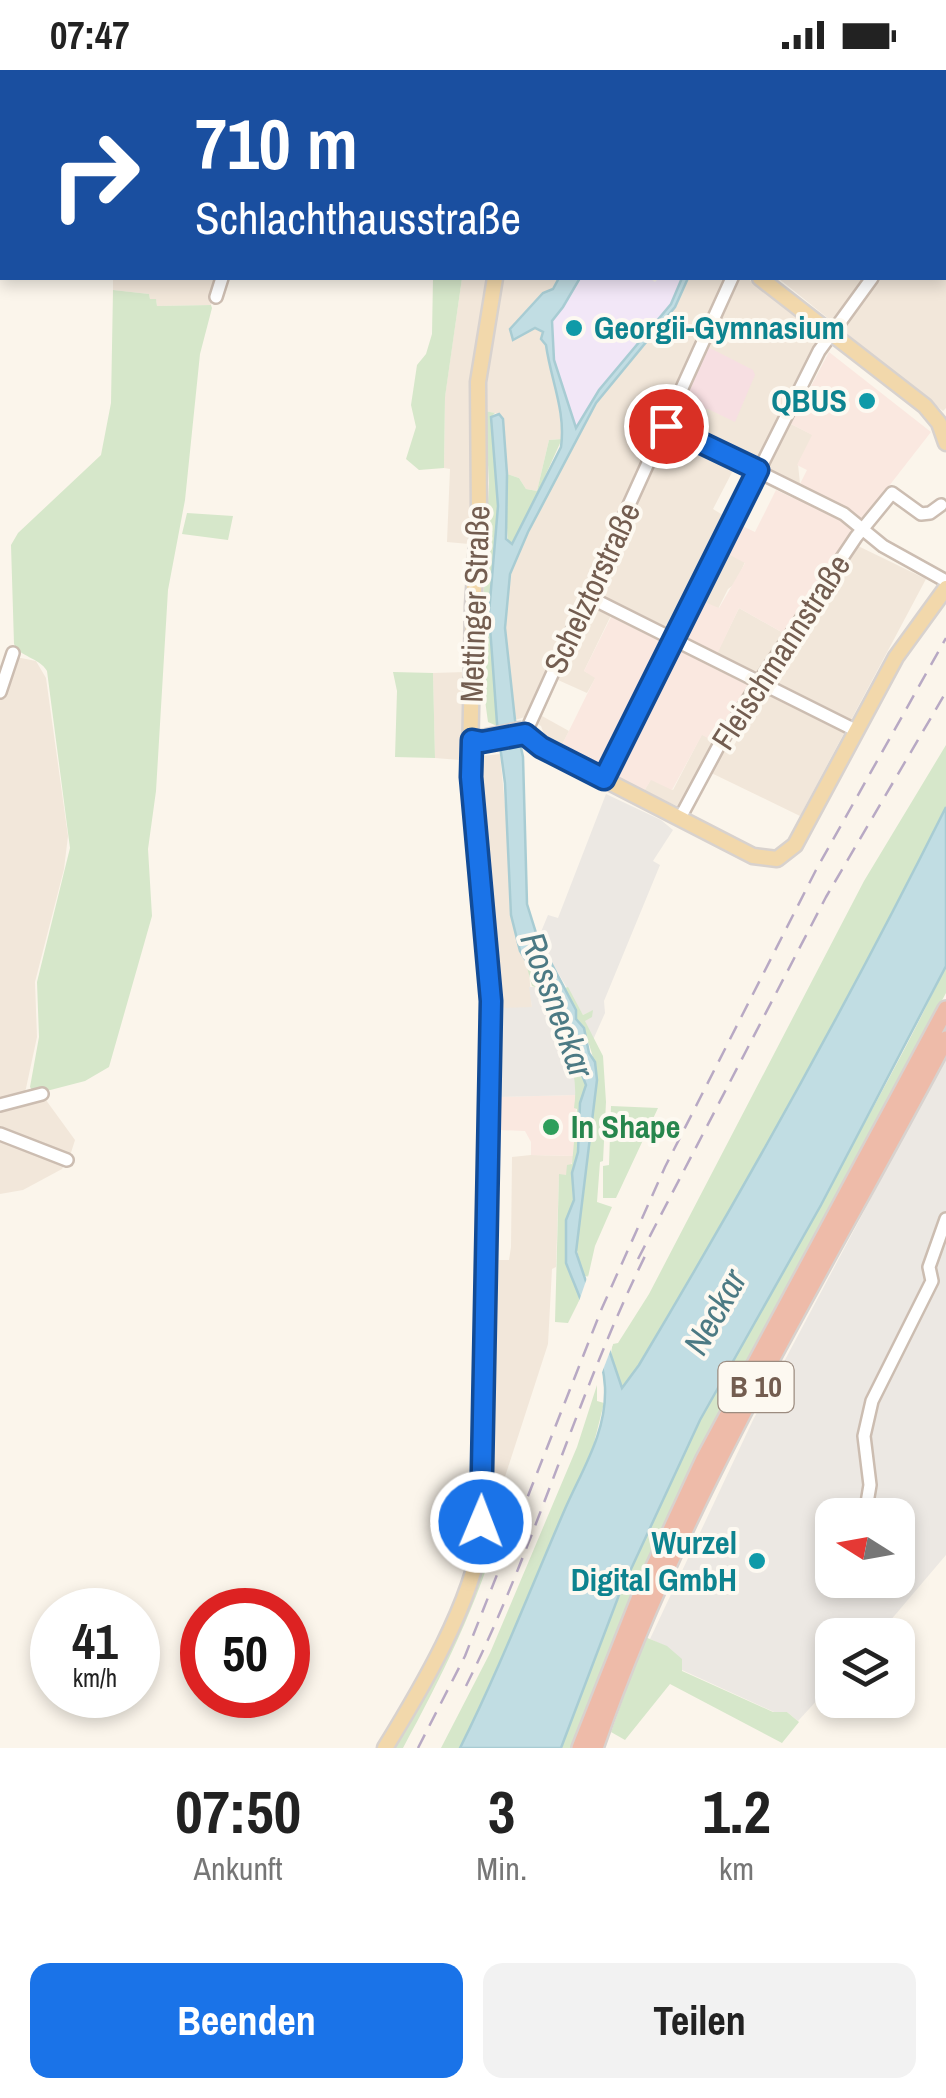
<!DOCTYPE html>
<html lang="de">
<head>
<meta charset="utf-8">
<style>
	:root { --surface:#fff; --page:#f2f2f2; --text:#222; --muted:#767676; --accent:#1a73e8 }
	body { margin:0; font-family:"Archivo Narrow",sans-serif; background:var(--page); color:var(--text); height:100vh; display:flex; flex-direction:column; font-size:38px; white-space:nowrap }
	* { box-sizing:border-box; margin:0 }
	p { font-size:32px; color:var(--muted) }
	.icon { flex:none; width:55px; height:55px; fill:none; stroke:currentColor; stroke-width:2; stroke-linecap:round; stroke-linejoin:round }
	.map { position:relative; height:1678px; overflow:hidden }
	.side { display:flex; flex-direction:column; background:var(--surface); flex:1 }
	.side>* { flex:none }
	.banner { position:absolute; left:0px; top:0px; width:948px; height:210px; box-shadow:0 5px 15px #0003; background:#1a4fa0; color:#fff; overflow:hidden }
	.needle { width:65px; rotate:281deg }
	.controls { position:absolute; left:815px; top:1428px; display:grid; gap:20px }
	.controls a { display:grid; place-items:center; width:100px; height:100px; border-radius:20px; background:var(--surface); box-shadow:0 5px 15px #0003; font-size:50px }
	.speed { position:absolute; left:30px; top:1518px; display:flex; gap:20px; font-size:50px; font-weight:700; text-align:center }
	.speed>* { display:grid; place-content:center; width:130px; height:130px; border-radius:50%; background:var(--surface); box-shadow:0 5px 15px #0003; line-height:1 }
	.speed small { font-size:25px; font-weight:400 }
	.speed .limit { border:15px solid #d22; background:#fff; color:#111 }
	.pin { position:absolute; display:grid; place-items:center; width:85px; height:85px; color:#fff; margin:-42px; border:5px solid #fff; border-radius:50%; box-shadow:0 2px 10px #0007 }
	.me { position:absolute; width:110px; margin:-55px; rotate:1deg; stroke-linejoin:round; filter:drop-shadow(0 0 8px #0008) }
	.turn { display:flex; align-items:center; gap:35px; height:210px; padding:0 30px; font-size:45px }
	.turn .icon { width:130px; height:130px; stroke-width:2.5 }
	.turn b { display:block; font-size:70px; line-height:85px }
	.eta { display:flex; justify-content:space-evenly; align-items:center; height:170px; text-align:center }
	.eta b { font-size:60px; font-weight:700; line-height:70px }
	.button { display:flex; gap:20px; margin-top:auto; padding:20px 30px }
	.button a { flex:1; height:115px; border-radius:20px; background:var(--accent); color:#fff; font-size:40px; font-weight:700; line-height:115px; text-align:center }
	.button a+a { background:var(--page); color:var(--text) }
	.status { display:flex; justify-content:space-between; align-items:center; height:70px; padding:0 50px; background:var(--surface); direction:ltr }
	.status svg { height:28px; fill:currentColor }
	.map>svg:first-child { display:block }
</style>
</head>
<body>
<div class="status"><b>07:47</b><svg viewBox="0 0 49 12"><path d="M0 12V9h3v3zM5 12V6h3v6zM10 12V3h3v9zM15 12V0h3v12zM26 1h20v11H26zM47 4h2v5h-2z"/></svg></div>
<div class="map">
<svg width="946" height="1678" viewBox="0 0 946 1678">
	<rect width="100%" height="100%" fill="#fbf5eb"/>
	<path fill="#f2e7da" d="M 785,0 L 946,0 L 946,338 L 943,341 L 778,208 L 945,208 L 945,2 L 783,2 Z
		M 113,208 L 217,208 L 211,235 L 157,236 L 156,230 L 150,229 L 149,224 L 113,220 Z
		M 462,208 L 490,208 L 473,306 L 469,474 L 447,472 L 450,399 L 444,398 L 445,326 Z
		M 503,208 L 559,208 L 553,219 L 543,223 L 512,257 L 519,267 L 535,258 L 543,262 L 562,343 L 562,369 L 549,370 L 537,421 L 526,419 L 519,408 L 507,404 L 503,349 L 499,344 L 485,341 L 486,298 Z
		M 688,208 L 747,208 L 820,264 L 777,347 L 813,365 L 798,394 L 800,414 L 741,385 L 713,439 L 726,447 L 713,475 L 745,492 L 735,514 L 728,519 L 718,539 L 689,524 L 671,559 L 617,533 L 584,601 L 596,607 L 587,623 L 558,610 L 542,646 L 569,661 L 560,679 L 547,672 L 541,656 L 525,647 L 515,650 L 505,558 L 510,504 L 528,461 L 596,333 L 674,237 Z
		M 854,474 L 926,509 L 800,746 L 701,698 L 679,737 L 644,721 L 651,709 L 673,720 L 702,664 L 732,679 L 764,622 L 757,603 L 717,583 L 739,538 L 785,564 Z
		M 16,587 L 36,591 L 46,608 L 68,766 L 64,799 L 35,912 L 37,967 L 25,1023 L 43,1026 L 75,1070 L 69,1089 L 62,1099 L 23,1120 L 0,1124 L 0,628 Z
		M 465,602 L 465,667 L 460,690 L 435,688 L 433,603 Z
		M 500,684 L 508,766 L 511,845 L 529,902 L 532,938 L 501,938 L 479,691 L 482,686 Z
		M 531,1085 L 575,1086 L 566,1105 L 559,1105 L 556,1197 L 552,1199 L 548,1274 L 489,1456 L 494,1190 L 509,1190 L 511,1177 L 512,1087 Z"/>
	<path fill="#fae8e0" d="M 829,282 L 931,362 L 854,461 L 785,564 L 739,538 L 711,597 L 748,615 L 749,619 L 715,672 L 702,665 L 672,720 L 651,710 L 644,721 L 560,679 L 595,608 L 584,601 L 611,547 L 664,573 L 685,566 L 702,531 L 719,538 L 745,493 L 726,483 L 740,455 L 755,462 L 776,420 L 793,428 L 807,400 L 797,395 L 812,365 L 791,354 Z
		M 576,1025 L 575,1086 L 531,1085 L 531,1072 L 525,1061 L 498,1060 L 499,1027 Z"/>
	<path fill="#ece8e3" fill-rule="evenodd" d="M 606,724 L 661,750 L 673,760 L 653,791 L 660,795 L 604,931 L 605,943 L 593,970 L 584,950 L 592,941 L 583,945 L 538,869 L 548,845 L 558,848 Z
		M 529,917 L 535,917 L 561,964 L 577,1009 L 576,1025 L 499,1027 L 501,938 L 532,937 Z
		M 946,987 L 946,1485 L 878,1565 L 832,1565 L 832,1614 L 798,1651 L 787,1642 L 774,1642 L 682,1600 L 667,1577 L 650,1569 L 753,1350 ZM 832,1445 L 898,1445 L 898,1510 L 832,1510 Z"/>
	<path fill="#f2e7f7" d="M 580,208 L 649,208 L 655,212 L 659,208 L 682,208 L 671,234 L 599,320 L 576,358 L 554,290 L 552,251 L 563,238 Z"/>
	<path fill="#f7dfe2" d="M 708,277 L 753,300 L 755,305 L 735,352 L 708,339 L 698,340 L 683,333 Z"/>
	<path fill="#d6e7ca" d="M 433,208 L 462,208 L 445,327 L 444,398 L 419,400 L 406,389 L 416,357 L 411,335 L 417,295 L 426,284 L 432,264 Z
		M 113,220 L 149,224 L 150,229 L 156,229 L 157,236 L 211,235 L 212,238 L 200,284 L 185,430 L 168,520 L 156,721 L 148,779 L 152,846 L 109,997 L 85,1011 L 35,1024 L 30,1017 L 39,967 L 37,912 L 70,778 L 47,601 C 39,587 19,587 14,574 L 11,475 L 18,463 L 101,385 L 111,333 Z
		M 485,341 L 495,343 L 491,347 L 498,436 L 489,543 L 497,656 L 488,652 L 484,623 L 487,574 L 482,550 L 489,413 Z
		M 562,369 L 520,461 L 513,473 L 508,473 L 505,426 L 507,404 L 519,408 L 526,419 L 537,421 L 549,370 Z
		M 187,443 L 233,446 L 228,470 L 182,464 Z
		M 393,602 L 433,603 L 435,688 L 395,687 L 397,621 Z
		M 946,675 L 946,737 L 890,849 L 751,1106 L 626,1317 L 622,1319 C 615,1307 608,1287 613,1274 L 618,1273 L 649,1224 L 864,811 Z
		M 525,890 L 555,936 L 586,1015 L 580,1033 L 578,1082 L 572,1103 L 573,1132 L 566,1150 L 566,1193 L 580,1229 L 568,1253 L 555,1252 L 559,1104 L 566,1105 L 567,1095 L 572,1094 L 577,1039 L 574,1038 C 581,994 557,954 535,917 L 532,916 Z
		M 946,896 L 946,923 L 711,1358 L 641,1506 L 573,1678 L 561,1678 C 602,1566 646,1456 700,1350 C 779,1197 872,1052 946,896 Z
		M 568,917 L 583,945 L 593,940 L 592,947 L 585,951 L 603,986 L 606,1032 L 603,1091 L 600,1092 L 597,1132 L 612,1137 L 595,1176 L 588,1207 L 583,1205 L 576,1176 L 597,1010 C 596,993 587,962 576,949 L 576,940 L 565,918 Z
		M 611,1036 L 658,1038 L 616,1128 L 603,1128 L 603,1096 L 609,1095 Z
		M 597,1315 L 597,1331 L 604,1333 L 590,1389 L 567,1435 L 487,1626 L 460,1678 L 441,1678 L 490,1583 L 577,1377 Z
		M 497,1450 L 501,1451 C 480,1530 442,1606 403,1678 L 392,1678 L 468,1532 Z
		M 645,1567 L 667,1576 L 682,1589 L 682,1601 L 773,1642 L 787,1642 L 799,1652 L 782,1673 L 670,1614 L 625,1670 L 611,1662 Z"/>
	<path fill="#c1dde3" stroke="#a8ccd3" stroke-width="2.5" d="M 559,208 L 580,208 L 563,237 L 552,251 L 554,290 L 576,358 L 599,320 L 671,234 L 682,208 L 688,208 L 675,237 L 596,333 L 528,462 L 510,504 L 505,558 L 515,650 L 523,687 L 527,834 L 537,866 L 576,940 L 576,949 L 584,958 L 589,983 L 595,992 L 597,1010 L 576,1182 L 622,1318 L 639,1295 C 748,1112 851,927 946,737 L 946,896 L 821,1135 L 700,1350 L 619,1525 L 561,1678 L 460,1678 C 499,1600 530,1520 565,1439 C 582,1400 607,1362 605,1317 C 603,1279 580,1229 566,1193 L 566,1150 L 574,1130 L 572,1103 L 578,1082 L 580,1033 L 586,1015 L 555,936 L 520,881 L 511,845 L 505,713 L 497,653 L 489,543 L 498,436 L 491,347 L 499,344 L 503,349 L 507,404 L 506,469 L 512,474 L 561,377 C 566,341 551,311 546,275 L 541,269 L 543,262 L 535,258 L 513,270 L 510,259 L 543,223 L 553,219 Z"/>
	<path fill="#fbf5eb" d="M 588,1205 L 613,1274 L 599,1310 L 577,1237 Z"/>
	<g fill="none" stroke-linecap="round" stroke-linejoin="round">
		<defs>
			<path id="minor" d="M 127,0 L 135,2
				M 746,0 L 748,2
				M 720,2 L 722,0
				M 777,2 L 779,0
				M 864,2 L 867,0
				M 945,121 L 946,120
				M 216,227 L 222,208
				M 666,356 L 844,444 L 883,476 L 946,511
				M 589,527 L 855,660
				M 0,622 L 13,583
				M 525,664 L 732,208
				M 604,709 L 819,281 L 872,208
				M 680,748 L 718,677 L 759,612 L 856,467 L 892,423 L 921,444 L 930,443 L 941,435
				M 0,1035 L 42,1024
				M 0,1064 L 67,1090
				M 865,1445 L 870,1415 L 864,1366 L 872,1331 L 932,1211 L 929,1197 L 946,1149"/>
			<path id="major" d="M 571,0 L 574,2
				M 544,2 L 547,0
				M 760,208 L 925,336 L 939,353 L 946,373
				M 472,670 L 520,660 L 541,677 L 753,786 L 777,789 L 795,775 L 896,587 L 946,518
				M 385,1678 C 420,1621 473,1532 481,1466 L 491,931 L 470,693 L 473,535 L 479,444 L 478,312 L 495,208"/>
			<path id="highway" d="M 580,1678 L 639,1529 L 704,1389 L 946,939
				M 595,1678 C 681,1427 823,1203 946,969"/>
		</defs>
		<use href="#minor" stroke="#ccbdb1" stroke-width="16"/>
		<use href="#major" stroke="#d8d2ce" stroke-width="19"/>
		<use href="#highway" stroke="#d8d2ce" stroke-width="20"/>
		<use href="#minor" stroke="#fff" stroke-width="11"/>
		<use href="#major" stroke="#f2d8ab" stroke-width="14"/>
		<use href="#highway" stroke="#eebba9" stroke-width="15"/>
		<path stroke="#b8a9c4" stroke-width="2.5" stroke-dasharray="15 10" stroke-linecap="butt" d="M 638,1189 L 826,827 L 946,622
			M 466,1616 C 537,1474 578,1320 649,1178
			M 418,1678 L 465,1586 L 602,1238 L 665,1097 L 816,800 L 946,568"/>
	</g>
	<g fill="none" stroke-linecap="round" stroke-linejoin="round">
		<defs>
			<path id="route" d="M 481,1452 L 491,931 L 471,707 L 472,670 L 482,672 L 525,664 L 541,677 L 604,709 L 758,400 L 666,356"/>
		</defs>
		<use href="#route" stroke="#114b97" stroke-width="25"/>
		<use href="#route" stroke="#1a73e8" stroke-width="18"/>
	</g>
	<g fill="#0f9aa8" stroke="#fdf9f1" stroke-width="4">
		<circle cx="574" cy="258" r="10"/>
		<circle cx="867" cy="331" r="10"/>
		<circle cx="757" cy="1491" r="10"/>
	</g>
	<circle fill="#2e9e5b" stroke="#fdf9f1" stroke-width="4" cx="551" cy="1057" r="10"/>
	<g text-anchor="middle" stroke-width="8" stroke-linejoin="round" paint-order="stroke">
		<rect fill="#fdf9f1" stroke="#9c8c80" stroke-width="2.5" x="718.5" y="1292" width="75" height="50" rx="8"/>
		<g font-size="30" font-weight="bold" fill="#735d50">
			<text x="756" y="1327">B 10</text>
		</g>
		<g font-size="32" font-weight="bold" fill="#0d838f" stroke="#fdf9f1" text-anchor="end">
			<text x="594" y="269" text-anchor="start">Georgii-Gymnasium</text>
			<text x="847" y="342">QBUS</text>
			<text x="737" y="1484">Wurzel<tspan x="737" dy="37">Digital GmbH</tspan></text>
		</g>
		<g font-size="32" fill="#735d50" stroke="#fdf9f1">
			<text transform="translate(592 518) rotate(-65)" y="11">Schelztorstraße</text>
			<text transform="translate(475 534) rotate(-88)" y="11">Mettinger Straße</text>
			<text transform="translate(781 582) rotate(-57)" y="11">Fleischmannstraße</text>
		</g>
		<g font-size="32" font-weight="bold" fill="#27864d" stroke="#fdf9f1" text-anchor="start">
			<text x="571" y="1068">In Shape</text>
		</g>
		<g font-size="35" font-style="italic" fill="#4c7a84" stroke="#fdf9f1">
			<text transform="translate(557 935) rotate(70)" y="12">Rossneckar</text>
			<text transform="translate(715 1242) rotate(-61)" y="12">Neckar</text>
		</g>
	</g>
</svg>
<div class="controls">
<a><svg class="needle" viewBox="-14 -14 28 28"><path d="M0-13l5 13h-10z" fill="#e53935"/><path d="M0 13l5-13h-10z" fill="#767676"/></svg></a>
<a><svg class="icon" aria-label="layers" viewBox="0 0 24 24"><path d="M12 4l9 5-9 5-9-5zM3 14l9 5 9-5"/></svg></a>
</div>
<div class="speed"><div>41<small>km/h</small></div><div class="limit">50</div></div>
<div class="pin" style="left:666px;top:356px;background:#d93025"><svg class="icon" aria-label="arrive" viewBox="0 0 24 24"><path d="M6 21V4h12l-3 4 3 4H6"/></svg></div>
<svg class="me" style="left:481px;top:1452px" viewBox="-20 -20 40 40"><circle r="17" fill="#1a73e8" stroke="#fff" stroke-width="3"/><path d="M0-11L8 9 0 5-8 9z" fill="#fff"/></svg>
<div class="banner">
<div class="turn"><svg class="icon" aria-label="right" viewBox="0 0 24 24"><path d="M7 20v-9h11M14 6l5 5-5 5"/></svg><div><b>710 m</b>Schlachthausstraße</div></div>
</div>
</div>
<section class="side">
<div class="eta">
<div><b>07:50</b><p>Ankunft</p></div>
<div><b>3</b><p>Min.</p></div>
<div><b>1.2</b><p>km</p></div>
</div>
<div class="button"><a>Beenden</a><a>Teilen</a></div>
</section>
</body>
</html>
